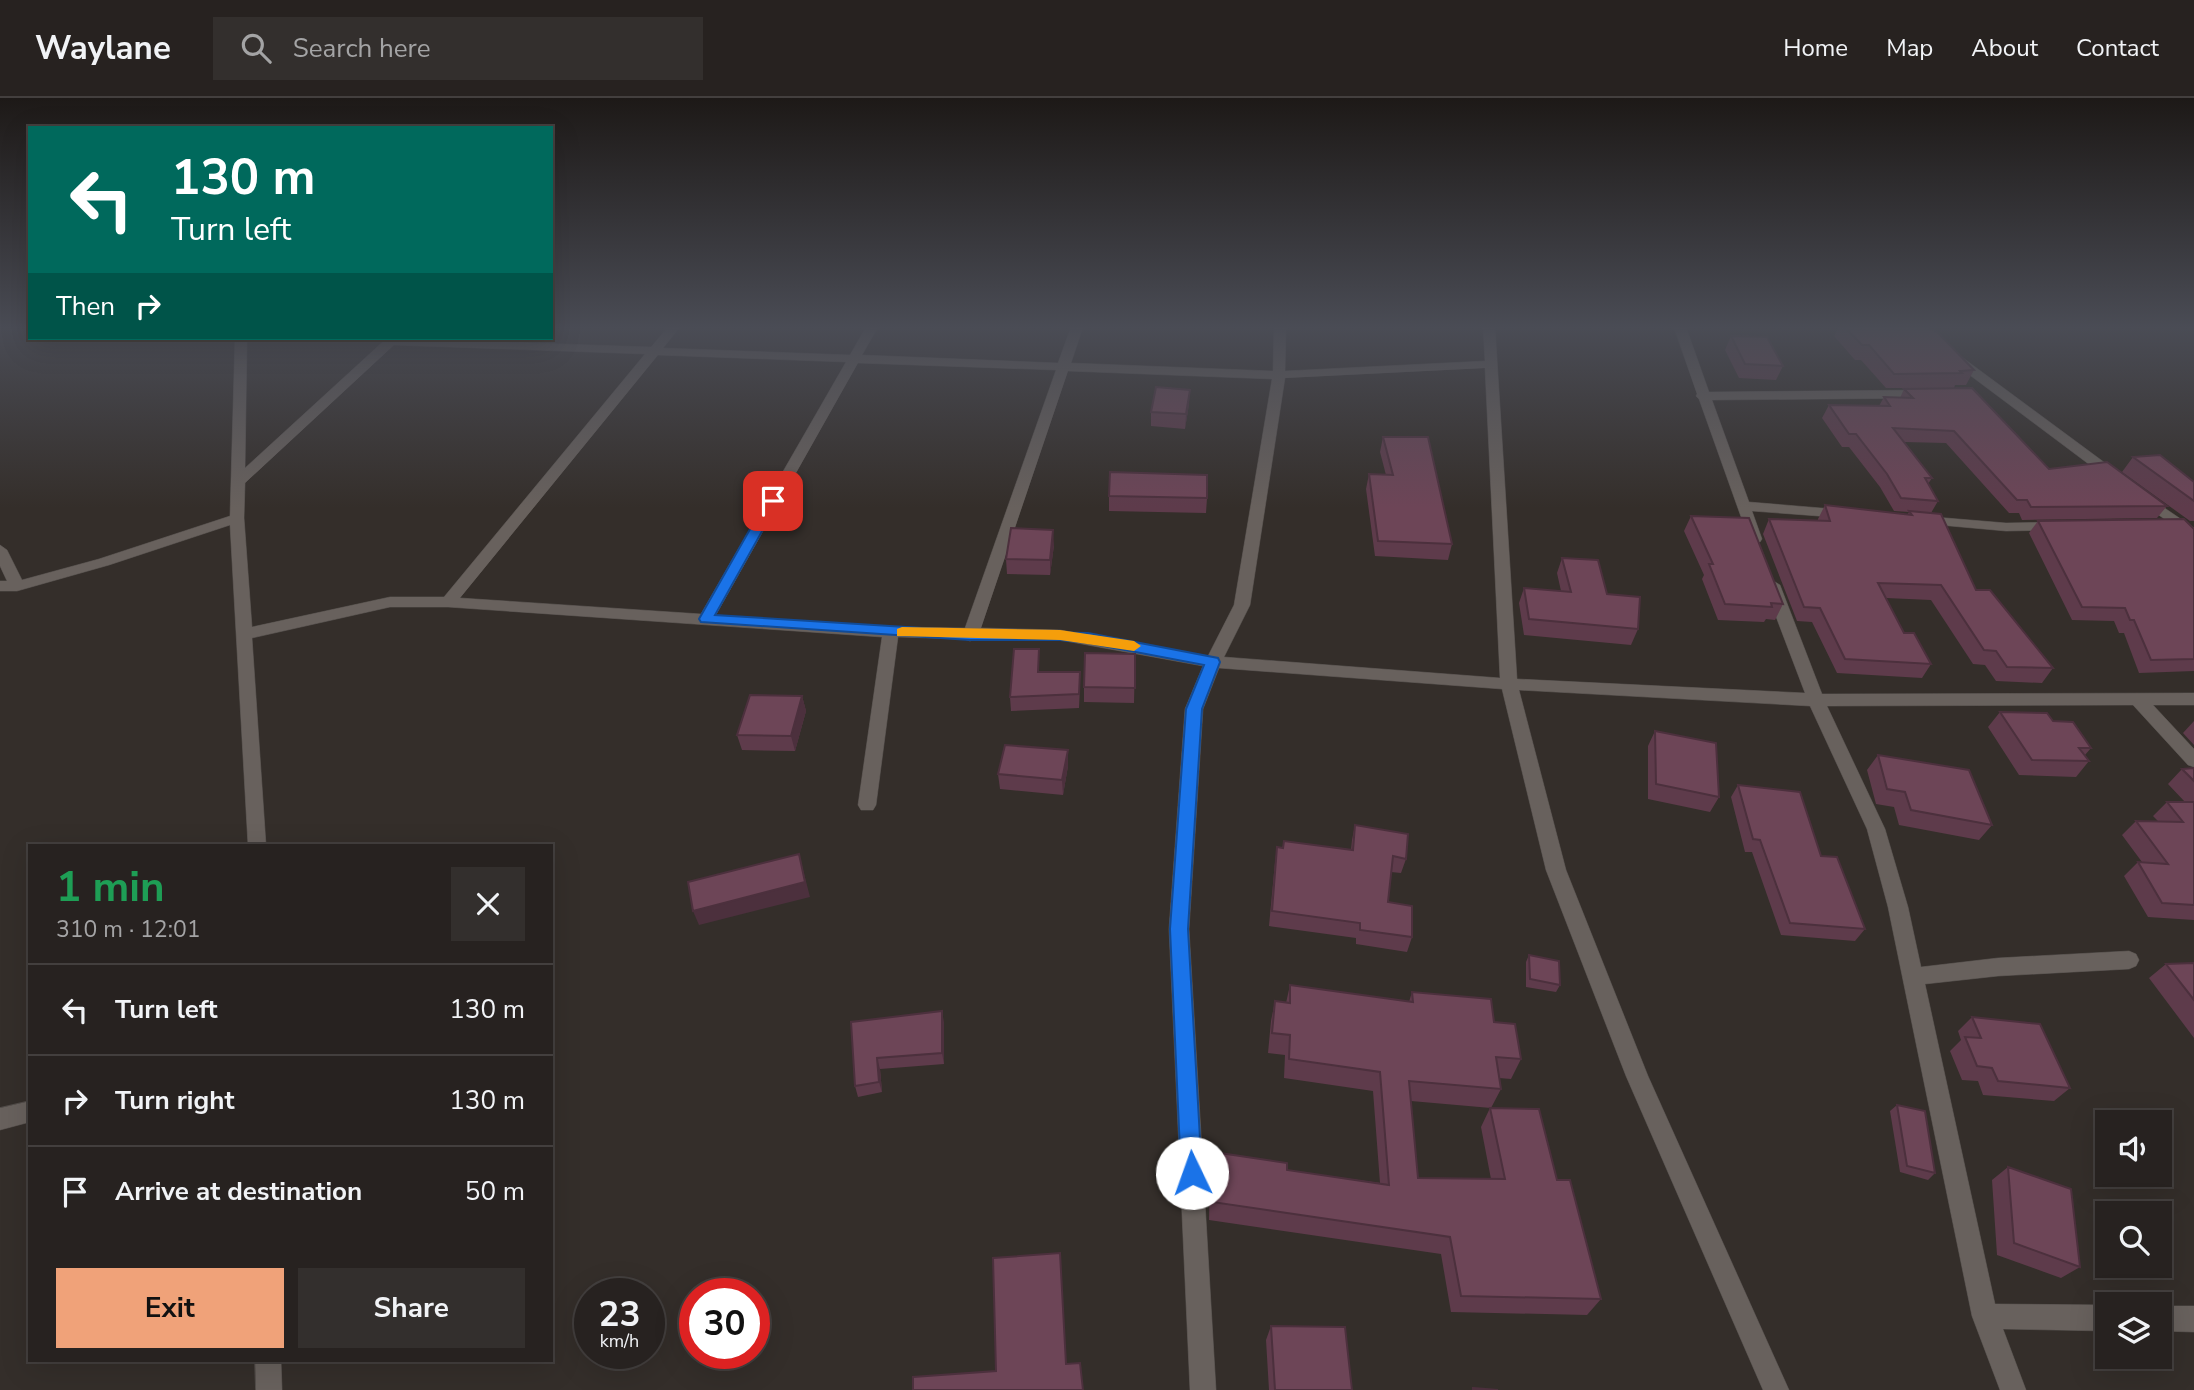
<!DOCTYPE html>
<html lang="en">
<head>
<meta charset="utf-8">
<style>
	:root { --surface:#272220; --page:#332f2d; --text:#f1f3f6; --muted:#a4a4a5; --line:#433f3e; --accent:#f0a279 }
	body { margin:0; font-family:"Nunito Sans",sans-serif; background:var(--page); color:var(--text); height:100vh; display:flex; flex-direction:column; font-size:26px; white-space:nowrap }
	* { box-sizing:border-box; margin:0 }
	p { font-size:23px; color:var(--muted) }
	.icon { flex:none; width:38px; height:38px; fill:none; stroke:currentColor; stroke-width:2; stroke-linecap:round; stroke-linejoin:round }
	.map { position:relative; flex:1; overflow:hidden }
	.details { position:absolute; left:28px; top:746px; width:525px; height:518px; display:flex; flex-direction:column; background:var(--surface); border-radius:0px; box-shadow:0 7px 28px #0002,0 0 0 2px var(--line) }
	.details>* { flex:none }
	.banner { position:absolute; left:28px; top:28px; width:525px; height:214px; border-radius:0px; box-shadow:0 7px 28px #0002,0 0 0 2px var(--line); background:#00695c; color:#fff; overflow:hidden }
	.tools { position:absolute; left:2095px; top:1012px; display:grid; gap:14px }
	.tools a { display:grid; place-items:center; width:77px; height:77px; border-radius:0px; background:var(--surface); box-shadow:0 7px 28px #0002,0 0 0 2px var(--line); font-size:35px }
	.speed { position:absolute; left:574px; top:1180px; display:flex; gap:14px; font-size:35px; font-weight:700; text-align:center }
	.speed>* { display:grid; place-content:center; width:91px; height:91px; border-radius:50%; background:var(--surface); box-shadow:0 7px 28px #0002,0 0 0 2px var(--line); line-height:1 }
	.speed small { font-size:18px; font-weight:400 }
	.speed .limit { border:10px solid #d22; background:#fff; color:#111 }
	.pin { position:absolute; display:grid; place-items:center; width:60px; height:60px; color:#fff; margin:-30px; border-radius:14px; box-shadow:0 4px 10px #0006 }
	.me { position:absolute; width:77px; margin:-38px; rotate:357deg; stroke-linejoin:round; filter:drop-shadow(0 0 5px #0008) }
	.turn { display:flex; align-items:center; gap:24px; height:147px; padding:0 28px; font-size:32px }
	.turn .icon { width:91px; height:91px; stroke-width:2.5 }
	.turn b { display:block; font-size:49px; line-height:60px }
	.then { display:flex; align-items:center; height:66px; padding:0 28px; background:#0003; gap:14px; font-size:26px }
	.round { display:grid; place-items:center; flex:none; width:74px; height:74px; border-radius:0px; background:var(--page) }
	.overview { display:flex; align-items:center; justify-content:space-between; height:119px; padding:0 28px }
	h1 { font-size:42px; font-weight:700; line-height:52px; color:#1e9e55 }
	.cta { display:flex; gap:14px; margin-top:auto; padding:14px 28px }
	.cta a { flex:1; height:80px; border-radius:0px; background:var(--accent); color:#111; font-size:28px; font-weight:700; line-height:80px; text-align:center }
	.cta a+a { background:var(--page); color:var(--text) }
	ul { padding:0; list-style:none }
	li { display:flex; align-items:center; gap:21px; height:91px; padding:0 28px; border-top:2px solid var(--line) }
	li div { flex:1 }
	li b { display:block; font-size:26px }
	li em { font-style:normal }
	header { display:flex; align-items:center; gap:42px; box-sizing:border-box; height:98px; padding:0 35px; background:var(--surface); border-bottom:2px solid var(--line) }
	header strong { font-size:33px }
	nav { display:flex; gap:38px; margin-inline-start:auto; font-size:24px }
	.search { width:490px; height:63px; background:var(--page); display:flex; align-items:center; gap:18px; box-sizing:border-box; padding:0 24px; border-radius:0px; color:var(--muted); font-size:26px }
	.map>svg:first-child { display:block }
</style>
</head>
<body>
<header>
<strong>Waylane</strong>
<div class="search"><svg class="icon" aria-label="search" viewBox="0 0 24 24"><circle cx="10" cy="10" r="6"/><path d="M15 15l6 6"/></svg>Search here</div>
<nav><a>Home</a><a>Map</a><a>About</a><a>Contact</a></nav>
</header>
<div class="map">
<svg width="2194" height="1292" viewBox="0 0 2194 1292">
	<rect width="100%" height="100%" fill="#342e2a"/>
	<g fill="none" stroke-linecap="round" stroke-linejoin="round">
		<defs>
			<path id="minor" d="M 668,229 L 680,229 L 663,250 L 850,257 L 866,229 L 878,229 L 862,257 L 1058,265 L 1071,229 L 1083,229 L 1071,265 L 1273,273 L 1274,229 L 1286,229 L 1285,273 L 1485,263 L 1483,229 L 1495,229 L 1517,581 L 1805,595 L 1764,487 L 1772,482 L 1780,487 L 1822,596 L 2194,595 L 2194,607 L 2153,607 L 2194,651 L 2194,669 L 2188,667 L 2133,607 L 1827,608 L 1885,731 L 1908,809 L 1921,869 L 1998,860 L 2129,853 L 2136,856 L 2139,862 L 2136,868 L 2129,871 L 1998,878 L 1925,886 L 1995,1206 L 2107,1207 L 2107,1233 L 2003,1231 L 2026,1292 L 2000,1292 L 1972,1218 L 1888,809 L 1867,731 L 1810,608 L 1519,592 L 1566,772 L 1648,978 L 1789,1292 L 1763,1292 L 1626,978 L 1546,772 L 1502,591 L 1219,570 L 1203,611 L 1189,831 L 1216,1292 L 1190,1292 L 1169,831 L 1185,611 L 1203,568 L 1060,542 L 976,541 L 970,543 L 964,541 L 898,539 L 876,707 L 873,712 L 861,712 L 858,707 L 882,539 L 448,509 L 390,509 L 252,540 L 266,747 L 248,747 L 230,427 L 109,467 L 17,493 L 0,493 L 0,483 L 7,483 L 0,468 L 0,447 L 7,452 L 22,482 L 99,461 L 230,418 L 235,240 L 247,240 L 245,370 L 387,240 L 651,249 ZM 394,247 L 645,256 L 444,499 L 390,499 L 252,529 L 244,420 L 245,385 ZM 658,257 L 846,264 L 701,516 L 460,500 ZM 858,265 L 1056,272 L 965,530 L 891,529 L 716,517 ZM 1485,270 L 1500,580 L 1224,559 L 1250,507 L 1285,280 ZM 1068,273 L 1272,281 L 1234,507 L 1208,558 L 1060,532 L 981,530 Z
				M 1674,229 L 1686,229 L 1709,294 L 1926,292 L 1932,296 L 1926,300 L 1712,302 L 1749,404 L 1845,412 L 1852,416 L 1845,420 L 1752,413 L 1762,441 L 1760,444 L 1750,444 L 1699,301 L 1696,298 L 1697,296 Z
				M 1951,257 L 1959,257 L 2120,376 L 2120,382 L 2110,382 L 1951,263 Z
				M 2144,396 L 2194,430 L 2194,442 L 2139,403 L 2139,397 Z
				M 1922,418 L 2006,425 L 2058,424 L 2065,428 L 2058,432 L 2006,433 L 1917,425 L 1915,422 Z
				M 30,1003 L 30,1024 L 0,1032 L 0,1010 Z
				M 2160,1208 L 2194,1208 L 2194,1234 L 2160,1233 Z
				M 255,1262 L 281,1262 L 282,1292 L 256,1292 Z"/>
		</defs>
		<use href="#minor" stroke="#514c49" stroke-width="1"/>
		<use href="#minor" fill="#68615d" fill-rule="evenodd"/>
	</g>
	<path fill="#5e3b4b" d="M 1839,229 L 1929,229 L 1974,272 L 1966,287 L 1955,287 L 1954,290 L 1886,290 L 1861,262 L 1855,262 L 1834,238 Z
		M 1731,238 L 1783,268 L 1776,282 L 1739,280 L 1725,252 Z
		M 1904,291 L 2049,371 L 2167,408 L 2157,420 L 2022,422 L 2019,415 L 2009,415 L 1946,345 L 1904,344 L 1932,380 L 1928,386 L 1938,403 L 1931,415 L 1976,492 L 2053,570 L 2042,585 L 1996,583 L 1985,567 L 1973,566 L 1931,502 L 1886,500 L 1904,535 L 1931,566 L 1922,580 L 1837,575 L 1812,524 L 1797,523 L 1763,436 L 1769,421 L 1818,423 L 1818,421 L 1825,407 L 1907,417 L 1909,414 L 1894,413 L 1880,389 L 1849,349 L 1842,349 L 1822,320 L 1829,307 L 1879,308 L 1884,299 L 1900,300 Z
		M 1189,306 L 1185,331 L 1151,328 L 1151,314 Z
		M 1383,339 L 1452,446 L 1448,462 L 1375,458 L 1366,391 L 1369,376 L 1386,377 L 1380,354 Z
		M 2133,359 L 2194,384 L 2194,423 L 2190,423 L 2122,374 Z
		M 1109,398 L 1207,400 L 1206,415 L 1109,413 Z
		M 1691,418 L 1783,506 L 1775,522 L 1766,521 L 1764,524 L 1718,522 L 1702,481 L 1704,477 L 1684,433 Z
		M 2038,423 L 2194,431 L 2194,573 L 2139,575 L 2124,535 L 2119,535 L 2114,523 L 2072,522 L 2029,435 Z
		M 1054,447 L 1050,477 L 1007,476 L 1006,461 Z
		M 1562,460 L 1607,496 L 1638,531 L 1631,547 L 1524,537 L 1519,505 L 1524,490 L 1561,493 L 1557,475 Z
		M 1039,551 L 1039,574 L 1080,588 L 1079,610 L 1011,613 L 1010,599 Z
		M 1135,556 L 1134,605 L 1084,604 L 1084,589 Z
		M 802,598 L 806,613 L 795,653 L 742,652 L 737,637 Z
		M 2000,614 L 2053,623 L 2091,650 L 2085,657 L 2089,663 L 2076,679 L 2019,677 L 1988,629 Z
		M 2194,623 L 2194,647 L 2183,635 Z
		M 1655,633 L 1719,699 L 1710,714 L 1648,701 L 1648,648 Z
		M 1068,652 L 1068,668 L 1063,697 L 1000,691 L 998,676 Z
		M 1878,657 L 1992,727 L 1979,742 L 1899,727 L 1894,709 L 1876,706 L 1867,672 Z
		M 2194,670 L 2194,822 L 2148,819 L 2124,778 L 2138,764 L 2142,764 L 2122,737 L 2136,723 L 2158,723 L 2153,718 L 2167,704 L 2185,704 L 2168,686 L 2182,671 Z
		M 1738,687 L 1821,758 L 1865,831 L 1855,843 L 1781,837 L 1752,754 L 1745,754 L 1731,699 Z
		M 1355,727 L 1406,761 L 1401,775 L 1391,774 L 1388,804 L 1412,839 L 1407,854 L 1356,846 L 1356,840 L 1269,828 L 1275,764 L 1277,749 L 1351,752 L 1352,742 Z
		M 1529,857 L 1560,887 L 1556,894 L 1526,889 L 1526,864 Z
		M 2194,865 L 2194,940 L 2149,880 L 2166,866 Z
		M 1290,887 L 1409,904 L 1412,894 L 1494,924 L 1521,961 L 1511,981 L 1499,980 L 1501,991 L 1491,1010 L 1411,1003 L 1418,1080 L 1491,1081 L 1481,1029 L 1490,1010 L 1557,1082 L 1601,1201 L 1587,1217 L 1451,1214 L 1441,1156 L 1209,1122 L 1210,1073 L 1213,1054 L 1287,1072 L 1380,1085 L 1373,993 L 1284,980 L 1285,957 L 1268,955 L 1271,923 L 1275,903 L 1286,905 Z
		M 1972,919 L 2070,990 L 2054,1003 L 1983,997 L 1978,983 L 1962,982 L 1950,953 L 1961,942 L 1958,933 Z
		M 851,924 L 944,924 L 944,966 L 880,971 L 882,994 L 858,999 L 855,988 Z
		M 1897,1007 L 1935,1075 L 1928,1082 L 1900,1074 L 1890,1013 Z
		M 2008,1069 L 2080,1169 L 2061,1180 L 1997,1157 L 1992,1082 Z
		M 1271,1228 L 1352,1292 L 1269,1292 L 1266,1242 Z"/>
	<path fill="#4c303d" d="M 1190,292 L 1189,306 L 1185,331 L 1186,316 Z
		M 1053,432 L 1054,447 L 1050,477 L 1050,462 Z
		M 802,598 L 806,613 L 795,653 L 791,638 Z
		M 1068,652 L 1068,668 L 1063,697 L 1062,682 Z
		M 799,756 L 810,799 L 699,827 L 693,813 Z
		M 942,913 L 944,924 L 944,966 L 942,955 Z
		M 877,960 L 880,971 L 882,994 L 879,984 Z"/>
	<path fill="#6d4557" stroke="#4c303d" stroke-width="2" d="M 1845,229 L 1929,229 L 1939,236 L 1974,272 L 1960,273 L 1962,275 L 1894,276 L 1869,247 L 1862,247 Z
		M 1731,238 L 1767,239 L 1783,268 L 1745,266 Z
		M 1156,289 L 1190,292 L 1186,316 L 1151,314 Z
		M 1972,290 L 2049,371 L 2107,364 L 2167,408 L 2031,409 L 2027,402 L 2017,402 L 1954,333 L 1893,330 L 1932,380 L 1925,380 L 1938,403 L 1901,400 L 1887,376 L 1856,336 L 1849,336 L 1829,307 L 1890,308 L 1884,299 L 1913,300 L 1904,291 Z
		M 1383,339 L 1428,339 L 1452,446 L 1378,443 L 1369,376 L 1393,377 Z
		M 2160,357 L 2194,384 L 2194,403 L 2133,359 Z
		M 1110,374 L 1207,377 L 1207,400 L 1109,398 Z
		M 1825,407 L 1912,417 L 1909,413 L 1941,416 L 1976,492 L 1990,492 L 2053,570 L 2007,569 L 1996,553 L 1984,552 L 1941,487 L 1878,485 L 1904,535 L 1914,535 L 1931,566 L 1845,561 L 1820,510 L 1804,509 L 1769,421 L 1830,423 Z
		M 1691,418 L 1749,420 L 1783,506 L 1771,505 L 1772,509 L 1725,506 L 1709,466 L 1713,466 Z
		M 2184,421 L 2194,431 L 2194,561 L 2151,562 L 2134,522 L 2130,522 L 2125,510 L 2082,509 L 2038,423 Z
		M 1011,430 L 1053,432 L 1050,462 L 1006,461 Z
		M 1562,460 L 1598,462 L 1607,496 L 1640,499 L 1638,531 L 1529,521 L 1524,490 L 1571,494 Z
		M 1014,551 L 1039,551 L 1038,574 L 1080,574 L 1079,596 L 1010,599 Z
		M 1085,555 L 1135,556 L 1135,590 L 1084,589 Z
		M 750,597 L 802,598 L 791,638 L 737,637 Z
		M 2000,614 L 2047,615 L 2053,623 L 2073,624 L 2091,650 L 2079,650 L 2089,663 L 2032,662 Z
		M 1655,633 L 1716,645 L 1719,699 L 1656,686 Z
		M 1005,647 L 1068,652 L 1062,682 L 998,676 Z
		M 1878,657 L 1969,672 L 1992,727 L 1911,712 L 1905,694 L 1887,691 Z
		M 2194,670 L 2194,683 L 2182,671 Z
		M 1738,687 L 1800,694 L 1821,758 L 1837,759 L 1865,831 L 1790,825 L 1760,742 L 1753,741 Z
		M 2167,704 L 2194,704 L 2194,807 L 2162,805 L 2138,764 L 2168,766 L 2136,723 L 2183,724 Z
		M 1355,727 L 1408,736 L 1406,761 L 1393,758 L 1388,804 L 1412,808 L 1412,839 L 1360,832 L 1360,825 L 1272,813 L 1277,749 L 1283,750 L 1284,743 L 1353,752 Z
		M 799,756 L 805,784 L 693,813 L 688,784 Z
		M 1529,857 L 1559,863 L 1560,887 L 1530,881 Z
		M 2194,865 L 2194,902 L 2166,866 Z
		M 1290,887 L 1413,904 L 1412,894 L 1491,901 L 1494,924 L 1515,926 L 1521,961 L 1496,959 L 1501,991 L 1409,983 L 1418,1080 L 1505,1081 L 1490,1010 L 1539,1011 L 1557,1082 L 1570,1082 L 1601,1201 L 1461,1198 L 1450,1139 L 1212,1104 L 1213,1054 L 1287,1065 L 1287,1072 L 1389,1087 L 1380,974 L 1289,961 L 1290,937 L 1272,935 L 1275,903 L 1290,905 Z
		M 942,913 L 942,955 L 877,960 L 879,984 L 855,988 L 851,924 Z
		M 1972,919 L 2040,926 L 2070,990 L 1998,983 L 1992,970 L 1977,968 L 1965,939 L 1981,940 Z
		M 1897,1007 L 1925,1013 L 1935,1075 L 1907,1068 Z
		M 2008,1069 L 2071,1091 L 2080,1169 L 2014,1145 Z
		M 1060,1155 L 1066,1266 L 1080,1265 L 1083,1292 L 913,1292 L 913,1279 L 996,1273 L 993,1160 Z
		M 1271,1228 L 1345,1229 L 1352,1292 L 1275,1292 Z
		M 1473,1290 L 1498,1292 L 1473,1292 Z"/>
	<linearGradient id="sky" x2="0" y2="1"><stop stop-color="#1d1917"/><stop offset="0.56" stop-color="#4a4c55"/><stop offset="1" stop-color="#4a4c55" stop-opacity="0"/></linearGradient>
	<rect width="2194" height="410" fill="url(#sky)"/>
	<path fill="#1a73e8" stroke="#114b97" stroke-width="2" d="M 773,399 L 779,403 L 715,517 L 970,533 L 1088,535 L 1218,560 L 1220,564 L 1202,611 L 1188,831 L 1202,1075 L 1199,1082 L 1192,1085 L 1184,1082 L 1181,1075 L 1170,831 L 1186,611 L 1204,567 L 1088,545 L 1060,542 L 970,542 L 701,524 L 699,521 L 766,403 Z"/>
	<path fill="#f59e0b" d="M 902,529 L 1060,532 L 1134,543 L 1141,548 L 1134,553 L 1060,542 L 897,538 L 897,531 Z"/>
</svg>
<div class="tools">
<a><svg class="icon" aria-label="sound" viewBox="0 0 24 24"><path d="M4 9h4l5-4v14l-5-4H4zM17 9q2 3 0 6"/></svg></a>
<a><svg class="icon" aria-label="search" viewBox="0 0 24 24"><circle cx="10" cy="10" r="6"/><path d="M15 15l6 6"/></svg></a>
<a><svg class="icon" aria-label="layers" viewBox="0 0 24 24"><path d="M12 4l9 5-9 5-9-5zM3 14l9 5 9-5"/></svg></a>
</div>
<div class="speed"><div>23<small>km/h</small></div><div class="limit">30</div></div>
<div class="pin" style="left:773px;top:403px;background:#d93025"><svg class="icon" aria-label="arrive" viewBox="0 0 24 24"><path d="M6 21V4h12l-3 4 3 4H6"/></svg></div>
<svg class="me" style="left:1192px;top:1075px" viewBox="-20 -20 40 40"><circle r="19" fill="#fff"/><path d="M0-13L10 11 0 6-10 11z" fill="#1a73e8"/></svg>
<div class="banner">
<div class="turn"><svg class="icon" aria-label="left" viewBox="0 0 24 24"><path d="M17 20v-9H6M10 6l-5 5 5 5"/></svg><div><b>130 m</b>Turn left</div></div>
<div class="then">Then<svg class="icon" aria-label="right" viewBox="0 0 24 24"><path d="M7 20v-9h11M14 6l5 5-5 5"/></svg></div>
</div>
<section class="details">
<div class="overview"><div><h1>1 min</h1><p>310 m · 12:01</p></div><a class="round"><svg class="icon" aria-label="close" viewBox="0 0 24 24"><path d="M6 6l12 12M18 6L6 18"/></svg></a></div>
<ul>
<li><svg class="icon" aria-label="left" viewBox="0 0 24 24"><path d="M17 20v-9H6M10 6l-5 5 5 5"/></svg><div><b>Turn left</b></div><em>130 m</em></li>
<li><svg class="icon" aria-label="right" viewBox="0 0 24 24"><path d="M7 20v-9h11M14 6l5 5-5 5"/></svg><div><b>Turn right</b></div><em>130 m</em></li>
<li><svg class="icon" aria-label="arrive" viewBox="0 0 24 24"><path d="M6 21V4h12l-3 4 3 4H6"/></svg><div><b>Arrive at destination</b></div><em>50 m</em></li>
</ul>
<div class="cta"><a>Exit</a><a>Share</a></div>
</section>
</div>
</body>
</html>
